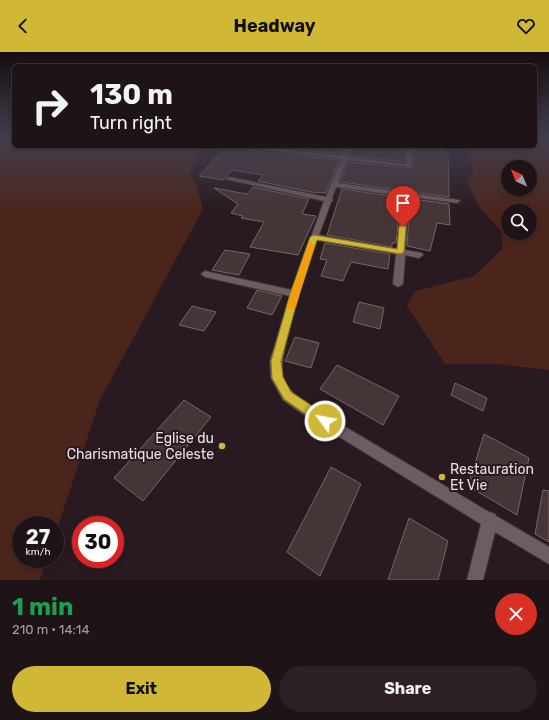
<!DOCTYPE html>
<html lang="en">
<head>
<meta charset="utf-8">
<style>
	:root { --surface:#1e1418; --page:#2b2125; --text:#f1f3f6; --muted:#a19ea2; --line:#3c3337; --accent:#d0b736 }
	body { margin:0; font-family:Rubik,sans-serif; background:var(--page); color:var(--text); height:100vh; display:flex; flex-direction:column; font-size:15px; white-space:nowrap }
	* { box-sizing:border-box; margin:0 }
	p { font-size:13px; color:var(--muted) }
	.icon { flex:none; width:22px; height:22px; fill:none; stroke:currentColor; stroke-width:2; stroke-linecap:round; stroke-linejoin:round }
	.map { position:relative; height:528px; overflow:hidden }
	.drawer { display:flex; flex-direction:column; background:var(--surface); flex:1 }
	.drawer>* { flex:none }
	.top-card { position:absolute; left:12px; top:12px; width:525px; height:84px; border-radius:6px; box-shadow:0 2px 6px #0003,0 0 0 1px var(--line); background:#1e1418; color:var(--text); overflow:hidden }
	.needle { width:26px; rotate:317deg }
	.buttons { position:absolute; left:501px; top:108px; display:grid; gap:8px }
	.buttons a { display:grid; place-items:center; width:36px; height:36px; border-radius:50%; background:var(--surface); box-shadow:0 2px 6px #0003,0 0 0 1px var(--line); font-size:20px }
	.speed { position:absolute; left:12px; top:464px; display:flex; gap:8px; font-size:20px; font-weight:700; text-align:center }
	.speed>* { display:grid; place-content:center; width:52px; height:52px; border-radius:50%; background:var(--surface); box-shadow:0 2px 6px #0003,0 0 0 1px var(--line); line-height:1 }
	.speed small { font-size:10px; font-weight:400 }
	.speed .limit { border:6px solid #d22; background:#fff; color:#111 }
	.pin { position:absolute; display:grid; place-items:center; width:34px; height:34px; color:#fff; margin:-41px -17px; border-radius:50% 50% 50% 0; rotate:-45deg; box-shadow:0 0 4px #0007 }
	.pin .icon { rotate:45deg }
	.me { position:absolute; width:44px; margin:-22px; rotate:302deg; stroke-linejoin:round; filter:drop-shadow(0 0 3px #0008) }
	.turn { display:flex; align-items:center; gap:14px; height:84px; padding:0 12px; font-size:18px }
	.turn .icon { width:52px; height:52px; stroke-width:2.5 }
	.turn b { display:block; font-size:28px; line-height:34px }
	.round { display:grid; place-items:center; flex:none; width:42px; height:42px; border-radius:21px; background:var(--page) }
	.overview { display:flex; align-items:center; justify-content:space-between; height:68px; padding:0 12px }
	h1 { font-size:24px; font-weight:700; line-height:30px; color:#1e9e55 }
	.action { display:flex; gap:8px; margin-top:auto; padding:8px 12px }
	.action a { flex:1; height:46px; border-radius:24px; background:var(--accent); color:#111; font-size:16px; font-weight:700; line-height:46px; text-align:center }
	.action a+a { background:var(--page); color:var(--text) }
	header { display:flex; justify-content:space-between; align-items:center; height:52px; padding:0 12px; background:var(--accent); color:#111; font-size:18px; font-weight:700 }
	.map>svg:first-child { display:block }
</style>
</head>
<body>
<header><svg class="icon" aria-label="back" viewBox="0 0 24 24"><path d="M15 5l-7 7 7 7"/></svg>Headway<svg class="icon" aria-label="heart" viewBox="0 0 24 24"><path d="M12 20l-8-8c-3-5 5-10 8-4 3-6 11-1 8 4z"/></svg></header>
<div class="map">
<svg width="549" height="528" viewBox="0 0 549 528">
	<rect width="100%" height="100%" fill="#281a20"/>
	<path fill="#4b251b" fill-rule="evenodd" d="M 0,86 L 14,86 L 14,94 L 202,94 L 190,123 L 196,133 L 203,157 L 100,348 L 55,483 L 55,473 L 21,473 L 21,507 L 47,507 L 40,528 L 0,528 Z
		M 535,86 L 549,86 L 549,318 L 496,312 L 445,312 L 407,254 L 415,239 L 474,224 L 503,196 L 501,179 L 479,155 L 467,130 L 474,115 L 465,94 L 535,94 ZM 508,115 L 530,115 L 530,137 L 508,137 ZM 508,159 L 530,159 L 530,181 L 508,181 Z"/>
	<path fill="#463536" stroke="#786566" d="M 227,94 L 245,94 L 249,97 L 264,100 L 339,108 L 326,141 L 311,140 L 258,129 L 263,123 L 232,118 L 223,128 L 199,124 Z
		M 305,94 L 324,96 L 326,94 L 344,94 L 341,102 L 303,98 Z
		M 353,94 L 406,94 L 405,110 L 350,104 Z
		M 414,94 L 442,94 L 443,101 L 448,102 L 449,145 L 340,130 L 348,110 L 412,116 Z
		M 253,135 L 309,147 L 302,162 L 316,164 L 298,203 L 250,195 L 264,170 L 241,166 L 243,164 L 231,161 L 238,152 L 214,136 L 247,142 Z
		M 342,137 L 449,152 L 450,173 L 437,171 L 430,199 L 407,194 L 409,163 L 405,160 L 399,163 L 396,191 L 392,191 L 392,195 L 327,183 Z
		M 325,191 L 390,202 L 388,217 L 351,210 L 343,229 L 321,224 L 327,208 L 320,207 Z
		M 225,198 L 250,202 L 239,223 L 212,218 Z
		M 257,238 L 282,244 L 272,263 L 247,256 Z
		M 359,250 L 384,256 L 380,277 L 353,270 Z
		M 192,254 L 216,260 L 204,279 L 179,273 Z
		M 295,285 L 319,291 L 311,316 L 285,309 Z
		M 337,313 L 399,344 L 383,373 L 320,337 Z
		M 455,331 L 487,346 L 483,359 L 451,343 Z
		M 184,348 L 211,365 L 143,449 L 114,426 Z
		M 484,382 L 529,406 L 517,463 L 468,434 Z
		M 331,415 L 361,432 L 320,524 L 287,500 Z
		M 543,438 L 549,439 L 549,490 L 535,482 Z
		M 409,466 L 448,489 L 438,528 L 388,528 Z"/>
	<g fill="none" stroke-linecap="round" stroke-linejoin="round">
		<defs>
			<path id="street" d="M 246,94 L 262,94 L 342,104 L 346,94 L 352,94 L 348,105 L 406,112 L 407,94 L 413,94 L 411,115 L 347,108 L 338,131 L 459,148 L 460,149 L 457,151 L 336,135 L 332,146 L 333,148 L 331,150 L 319,183 L 397,197 L 400,163 L 404,161 L 408,163 L 405,198 L 422,201 L 423,203 L 419,206 L 405,203 L 403,232 L 398,235 L 393,232 L 396,202 L 317,188 C 309,212 276,306 283,326 C 289,341 303,348 315,357 L 489,460 L 495,462 L 496,464 L 549,495 L 549,512 L 495,480 L 483,528 L 467,528 L 481,472 L 307,365 L 283,348 L 271,326 L 270,309 L 290,244 L 205,225 L 201,222 L 205,219 L 292,238 L 324,149 L 226,127 L 229,125 L 326,145 L 341,107 L 249,96 Z"/>
		</defs>
		<use href="#street" stroke="#413539" stroke-width="2"/>
		<use href="#street" fill="#6d5c62" fill-rule="evenodd"/>
	</g>
	<linearGradient id="sky" x2="0" y2="1"><stop stop-color="#160e12"/><stop offset="0.54" stop-color="#423e4e"/><stop offset="1" stop-color="#423e4e" stop-opacity="0"/></linearGradient>
	<rect width="549" height="159" fill="url(#sky)"/>
	<path fill="#d0b736" stroke="#877723" d="M 403,173 L 406,175 L 404,200 L 401,202 L 317,188 L 299,242 L 281,309 L 283,325 L 291,340 L 329,365 L 331,369 L 329,373 L 325,375 L 321,373 L 284,347 L 272,326 L 271,309 L 290,242 L 310,185 L 314,183 L 397,197 L 399,175 Z"/>
	<path fill="#f59e0b" d="M 311,190 L 315,193 L 296,254 L 291,258 L 288,257 L 287,254 L 308,193 Z"/>
	<g fill="#d0b736" stroke="#281a20" stroke-width="1.5">
		<circle cx="222" cy="394" r="4"/>
		<circle cx="442" cy="425" r="4"/>
	</g>
	<g text-anchor="middle" stroke-width="4" stroke-linejoin="round" paint-order="stroke">
		<g font-size="14" fill="#eae0e3" stroke="#281a20" text-anchor="end">
			<text x="214" y="391">Eglise du<tspan x="214" dy="16">Charismatique Celeste</tspan></text>
			<text x="450" y="422" text-anchor="start">Restauration<tspan x="450" dy="16">Et Vie</tspan></text>
		</g>
	</g>
</svg>
<div class="buttons">
<a><svg class="needle" viewBox="-14 -14 28 28"><path d="M0-13l5 13h-10z" fill="#e53935"/><path d="M0 13l5-13h-10z" fill="#a19ea2"/></svg></a>
<a><svg class="icon" aria-label="search" viewBox="0 0 24 24"><circle cx="10" cy="10" r="6"/><path d="M15 15l6 6"/></svg></a>
</div>
<div class="speed"><div>27<small>km/h</small></div><div class="limit">30</div></div>
<div class="pin" style="left:403px;top:175px;background:#d93025"><svg class="icon" aria-label="arrive" viewBox="0 0 24 24"><path d="M6 21V4h12l-3 4 3 4H6"/></svg></div>
<svg class="me" style="left:325px;top:369px" viewBox="-20 -20 40 40"><circle r="17" fill="#d0b736" stroke="#fff" stroke-width="3"/><path d="M0-11L8 9 0 5-8 9z" fill="#fff"/></svg>
<div class="top-card">
<div class="turn"><svg class="icon" aria-label="right" viewBox="0 0 24 24"><path d="M7 20v-9h11M14 6l5 5-5 5"/></svg><div><b>130 m</b>Turn right</div></div>
</div>
</div>
<section class="drawer">
<div class="overview"><div><h1>1 min</h1><p>210 m · 14:14</p></div><a class="round" style="background:#d93025;color:#fff"><svg class="icon" aria-label="close" viewBox="0 0 24 24"><path d="M6 6l12 12M18 6L6 18"/></svg></a></div>
<div class="action"><a>Exit</a><a>Share</a></div>
</section>
</body>
</html>
